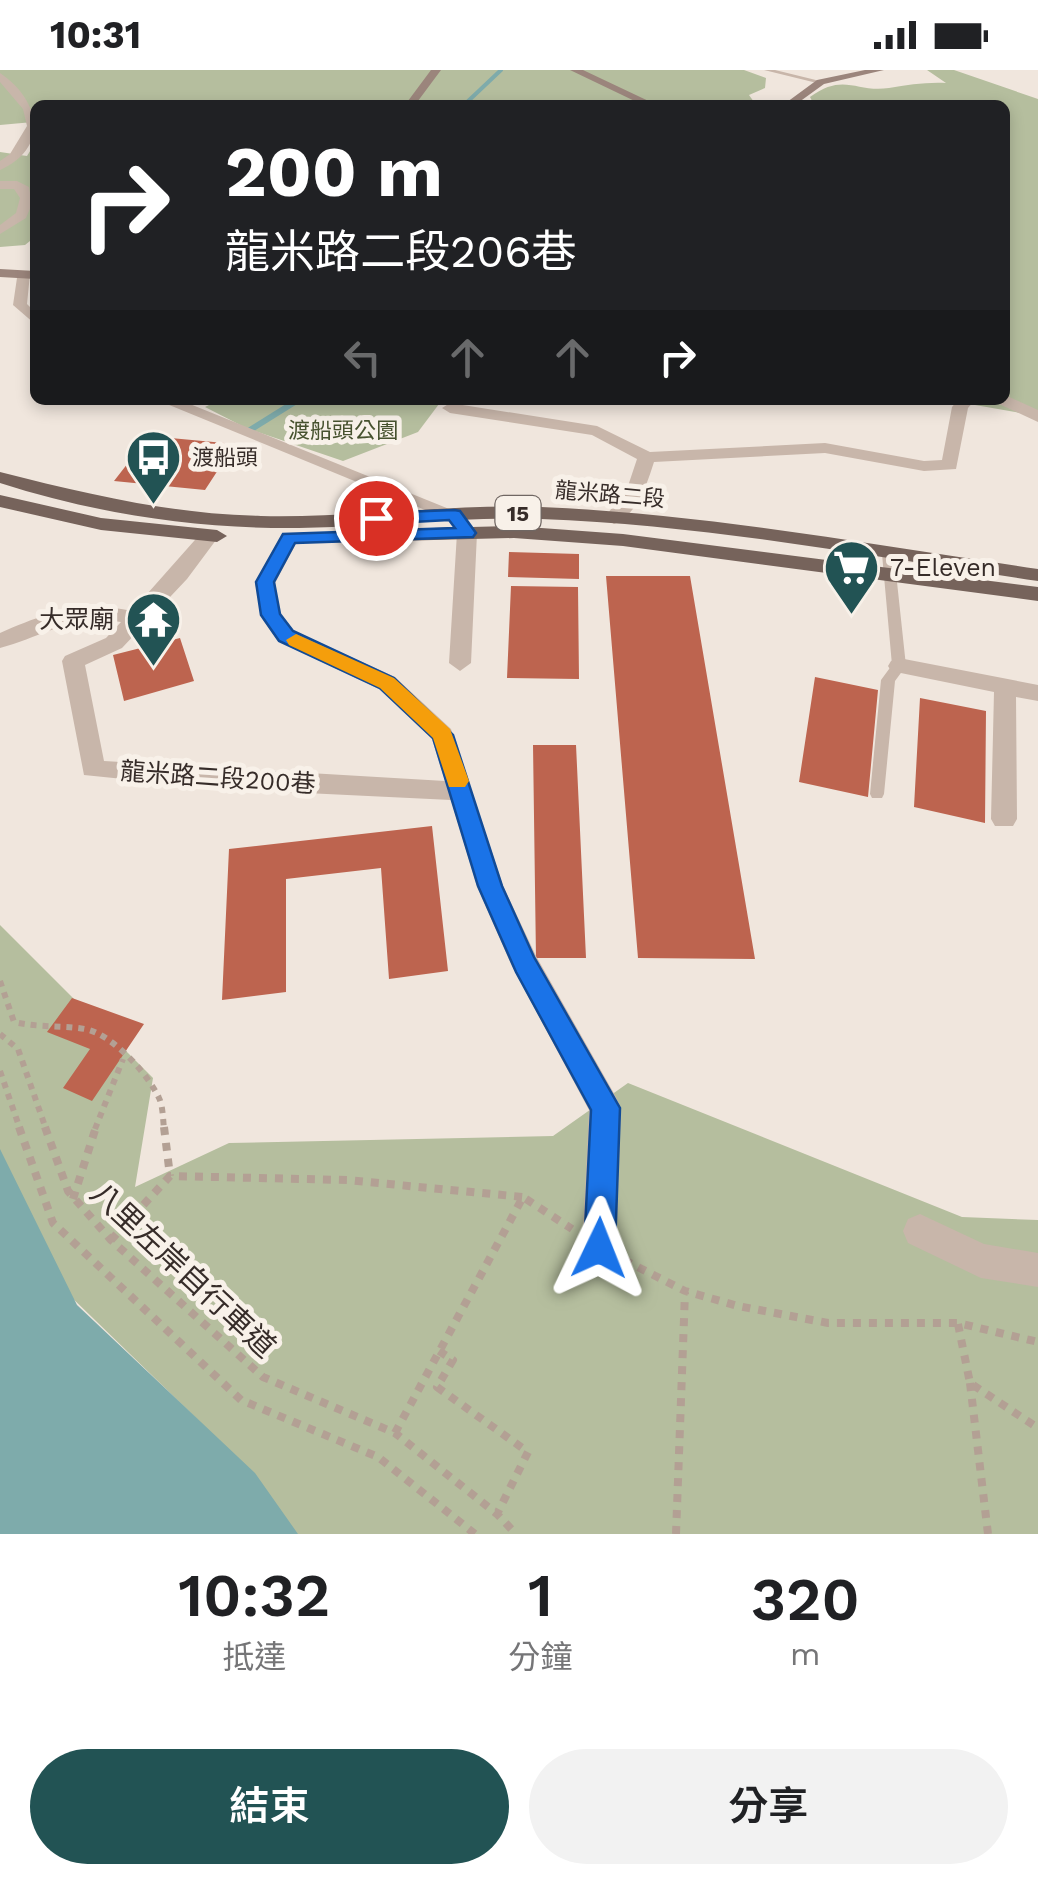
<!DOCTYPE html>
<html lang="zh-TW">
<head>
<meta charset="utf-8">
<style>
	:root { --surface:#fff; --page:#f2f2f2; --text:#202124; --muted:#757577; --accent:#225354 }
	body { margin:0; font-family:"Work Sans","Noto Sans TC",sans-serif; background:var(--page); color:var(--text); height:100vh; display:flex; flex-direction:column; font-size:38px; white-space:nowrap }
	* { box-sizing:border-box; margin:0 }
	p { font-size:32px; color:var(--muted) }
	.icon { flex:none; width:55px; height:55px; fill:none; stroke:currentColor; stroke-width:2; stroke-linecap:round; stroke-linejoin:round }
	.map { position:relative; height:1464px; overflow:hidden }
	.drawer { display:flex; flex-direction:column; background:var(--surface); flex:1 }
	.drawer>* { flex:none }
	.top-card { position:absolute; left:30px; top:30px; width:980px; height:305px; border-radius:15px; box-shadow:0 5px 15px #0003; background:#202124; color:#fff; overflow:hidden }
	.pin { position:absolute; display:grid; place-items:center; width:85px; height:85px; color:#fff; margin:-42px; border:5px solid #fff; border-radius:50%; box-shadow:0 2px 10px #0007 }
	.me { position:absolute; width:110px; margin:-55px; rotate:2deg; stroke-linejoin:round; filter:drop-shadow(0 0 8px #0008) }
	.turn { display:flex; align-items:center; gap:35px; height:210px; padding:0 30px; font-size:45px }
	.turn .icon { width:130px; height:130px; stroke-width:2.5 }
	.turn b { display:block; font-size:70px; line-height:85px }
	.lanes { display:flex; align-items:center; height:95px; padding:0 30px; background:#0003; justify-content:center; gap:50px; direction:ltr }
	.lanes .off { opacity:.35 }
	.eta { display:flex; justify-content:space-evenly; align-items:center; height:170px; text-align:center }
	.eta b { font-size:60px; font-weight:600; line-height:70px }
	.button { display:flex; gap:20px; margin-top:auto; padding:20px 30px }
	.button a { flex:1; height:115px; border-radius:60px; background:var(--accent); color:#fff; font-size:40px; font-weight:600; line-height:115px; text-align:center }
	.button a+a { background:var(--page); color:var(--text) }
	.status { display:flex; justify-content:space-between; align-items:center; height:70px; padding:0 50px; background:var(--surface); direction:ltr }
	.status svg { height:28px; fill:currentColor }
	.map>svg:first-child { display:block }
</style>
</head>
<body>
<div class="status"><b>10:31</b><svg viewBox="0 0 49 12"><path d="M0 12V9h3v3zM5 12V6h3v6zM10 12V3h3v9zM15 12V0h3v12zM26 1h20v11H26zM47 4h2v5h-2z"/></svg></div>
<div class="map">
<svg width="1038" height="1464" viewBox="0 0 1038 1464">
	<rect width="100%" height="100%" fill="#f0e6dd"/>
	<path fill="#b5be9e" d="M 0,0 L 744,0 L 766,8 L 765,18 L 749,25 L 754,32 L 728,35 L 35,35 L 33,52 L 0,55 Z
		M 927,0 L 954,0 L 1038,29 L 1038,346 L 975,335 L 976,330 L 1005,330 L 1005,35 L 814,35 L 810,27 C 844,2 856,23 889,18 C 908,15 926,12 946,13 Z
		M 35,73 L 35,167 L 25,175 L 0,177 L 0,82 L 27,86 Z
		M 219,330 L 442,330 L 418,362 L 343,391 L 246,358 L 205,337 Z
		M 0,855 L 153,1008 L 135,1117 L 229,1073 L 553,1066 L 628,1013 L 962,1147 L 1038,1150 L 1038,1464 L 283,1464 L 197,1349 L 29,1186 L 0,1090 Z"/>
	<path fill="#7eabab" d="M 0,1079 L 77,1235 L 255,1403 L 298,1464 L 0,1464 Z"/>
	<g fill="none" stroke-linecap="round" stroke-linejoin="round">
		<path stroke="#7eabab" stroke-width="4" d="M 464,35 L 501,0"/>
		<path stroke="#7eabab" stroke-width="6" d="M 250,360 L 298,330"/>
	</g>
	<path fill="#bd644f" d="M 149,366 L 235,374 L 205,420 L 114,411 Z
		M 509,482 L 579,484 L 579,509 L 508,507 Z
		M 606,506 L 690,506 L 755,889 L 638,888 Z
		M 511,516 L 578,517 L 579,609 L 507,608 Z
		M 180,568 L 194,611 L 124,631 L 113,585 Z
		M 815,607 L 878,620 L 868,727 L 799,712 Z
		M 920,628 L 986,641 L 985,753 L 914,737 Z
		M 533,675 L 576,675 L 586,888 L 536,888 Z
		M 432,756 L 448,901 L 389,909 L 381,798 L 286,809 L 286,922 L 222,930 L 229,779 Z
		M 72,928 L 144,954 L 92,1031 L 63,1018 L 90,979 L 47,962 Z"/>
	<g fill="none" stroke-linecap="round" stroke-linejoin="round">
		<path stroke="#b3a094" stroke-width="6" stroke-dasharray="6 6" stroke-linecap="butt" d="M 0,911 L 14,952 C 41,958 62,955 85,959 C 112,964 148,1004 159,1028 C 163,1036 163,1050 164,1059
			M 0,964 L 18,979 L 46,1059
			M 0,1001 L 20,1059
			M 95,1059 L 123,989"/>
		<path stroke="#b3a094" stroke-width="8" stroke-dasharray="8 8" stroke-linecap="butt" d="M 19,1057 L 53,1153 L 241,1330 L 378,1387 L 475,1464
			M 45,1057 L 68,1121 L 111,1170 L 263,1307 L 395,1363 L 497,1444 L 516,1464
			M 164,1057 L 170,1106
			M 73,1129 L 96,1057
			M 111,1170 L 170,1106 L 347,1110 L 523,1127
			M 624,1190 L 685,1221 L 738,1236 L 828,1253 L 958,1253 L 1038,1272
			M 958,1254 L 970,1313 L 1038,1358
			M 439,1281 L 453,1290 L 437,1317 L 528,1382 L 498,1442
			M 970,1313 L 988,1464
			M 395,1363 L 523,1127 L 572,1159
			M 676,1464 L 685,1222"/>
		<path fill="#c8b6aa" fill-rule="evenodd" d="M 764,0 L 775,0 L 824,12 L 821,14 Z
			M 888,480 L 894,484 L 906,596 L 895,611 L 884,724 L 882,728 L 872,728 L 870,724 L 881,610 L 892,595 L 882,484 Z"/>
		<path fill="#c8b6aa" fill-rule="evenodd" d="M 0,3 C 39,29 51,77 0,100 L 0,91 L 10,84 L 27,56 L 23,39 L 0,12 Z
			M 0,111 L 17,111 L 29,117 L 32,134 L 26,148 L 0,164 L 0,155 L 16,143 L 20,128 L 14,119 L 0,119 Z
			M 18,201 L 30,204 L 27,234 L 35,242 L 35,254 L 13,235 Z
			M 1005,325 L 1038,340 L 1038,352 L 999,334 L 997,330 L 1005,330 Z
			M 157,330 L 180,330 L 464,445 L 454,451 L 447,449 Z
			M 958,330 L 975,330 L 968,338 L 956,399 L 924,401 L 825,383 L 654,392 C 647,414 637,445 614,454 L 604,448 L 627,419 L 637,389 L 592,365 L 450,343 L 442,338 L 450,333 L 597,356 L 650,382 L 825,373 L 924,391 L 942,390 L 952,337 Z
			M 467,457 L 477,463 L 471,593 L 460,601 L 449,593 L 457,463 Z
			M 209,460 L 219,466 L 187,509 L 122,578 L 85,595 L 104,691 L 445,711 L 432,669 L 379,619 L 278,571 L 263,550 L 255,513 L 282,464 L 296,464 L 299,468 L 275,513 L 280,544 L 294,561 L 395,607 L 451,659 L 503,816 L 536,886 L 616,1027 L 621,1038 L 616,1178 L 611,1190 L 599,1195 L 587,1190 L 582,1178 L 589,1040 L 511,894 L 477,816 L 451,730 L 222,719 L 84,705 L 62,591 L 65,586 L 106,568 L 121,552 C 74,543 44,566 0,578 L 0,563 C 45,543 83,530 132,541 L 202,462 Z
			M 899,588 L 1038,615 L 1038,631 L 1016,627 L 1017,749 L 1013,756 L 995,756 L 991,749 L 994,622 L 891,601 L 888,596 L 891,591 Z
			M 920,1144 L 984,1174 L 1038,1183 L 1038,1217 L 981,1208 L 908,1173 L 903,1161 L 908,1149 Z"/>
		<path fill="#9b857c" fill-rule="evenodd" d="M 431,0 L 441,0 L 415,35 L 405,35 Z
			M 570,0 L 583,0 L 657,35 L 643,35 Z
			M 865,0 L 884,0 L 824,14 L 795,35 L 783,35 L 817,10 Z
			M 0,199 L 35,201 L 35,209 L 0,207 Z"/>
		<path fill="#76635b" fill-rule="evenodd" d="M 0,402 C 87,424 170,444 261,446 C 354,448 448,434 541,437 C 708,444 873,475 1038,499 L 1038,511 C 873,487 708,455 541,449 C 460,446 380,457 299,458 C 197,459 97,444 0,413 Z
			M 0,425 L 101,448 L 217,460 L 227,466 L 217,472 L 101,460 L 0,437 Z
			M 514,456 L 623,464 L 1038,517 L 1038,531 L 623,476 L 514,468 L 357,472 L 347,466 L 357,460 Z"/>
	</g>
	<path fill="#1a73e8" stroke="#114b97" stroke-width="2.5" d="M 454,440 L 460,441 L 476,463 L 473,467 L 295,473 L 274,512 L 280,544 L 293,561 L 394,608 L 453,665 L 502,816 L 534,887 L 620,1038 L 615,1178 L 610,1189 L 599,1194 L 588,1189 L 584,1178 L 591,1040 L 516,902 L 478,816 L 433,668 L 380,618 L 279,571 L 261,545 L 256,512 L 283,464 L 455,458 L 449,450 L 376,454 L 367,448 L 376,443 Z"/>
	<path fill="#f59e0b" d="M 296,564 L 394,608 L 450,659 L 469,711 L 465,717 L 449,717 L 433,668 L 380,618 L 289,575 L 286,570 Z"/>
	<defs>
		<symbol id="bus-pin" viewBox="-11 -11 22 30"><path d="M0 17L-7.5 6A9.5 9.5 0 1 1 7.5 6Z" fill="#225354" stroke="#f8f1e9"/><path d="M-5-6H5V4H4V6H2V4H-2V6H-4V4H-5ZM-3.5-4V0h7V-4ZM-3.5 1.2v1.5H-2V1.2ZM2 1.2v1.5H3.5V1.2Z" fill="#fff"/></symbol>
		<symbol id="supermarket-pin" viewBox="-11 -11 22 30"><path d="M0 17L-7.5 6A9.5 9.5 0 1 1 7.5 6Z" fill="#225354" stroke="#f8f1e9"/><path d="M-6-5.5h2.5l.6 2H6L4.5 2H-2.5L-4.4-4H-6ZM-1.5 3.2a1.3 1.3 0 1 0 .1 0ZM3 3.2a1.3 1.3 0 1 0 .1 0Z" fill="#fff"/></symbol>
		<symbol id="temple-pin" viewBox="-11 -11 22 30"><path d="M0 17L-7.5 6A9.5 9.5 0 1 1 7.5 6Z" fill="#225354" stroke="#f8f1e9"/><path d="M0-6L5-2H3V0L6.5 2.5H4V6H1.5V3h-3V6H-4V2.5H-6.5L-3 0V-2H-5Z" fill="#fff"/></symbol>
	</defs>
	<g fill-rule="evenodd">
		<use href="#bus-pin" x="122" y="356" width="63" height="86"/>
		<use href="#supermarket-pin" x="820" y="466" width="63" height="86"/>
		<use href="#temple-pin" x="122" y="518" width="63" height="86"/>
	</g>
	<g text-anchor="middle" stroke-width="10" stroke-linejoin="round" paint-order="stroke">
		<g font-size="22" fill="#47522f" stroke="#f8f1e9">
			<text x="343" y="368">渡船頭公園</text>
		</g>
		<g font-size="22" fill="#362c29" stroke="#f8f1e9" text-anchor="start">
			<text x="192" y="395">渡船頭</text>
		</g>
		<g font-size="22" fill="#362c29" stroke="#f8f1e9">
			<text transform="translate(610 424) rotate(5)" y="8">龍米路二段</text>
		</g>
		<rect fill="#f8f1e9" stroke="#706763" stroke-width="2.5" x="495.5" y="426" width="45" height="34" rx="8"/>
		<g font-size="22" font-weight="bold" fill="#362c29">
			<text x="518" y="451">15</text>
		</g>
		<g font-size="25" fill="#362c29" stroke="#f8f1e9" text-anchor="start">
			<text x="890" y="506">7-Eleven</text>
			<text x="114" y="558" text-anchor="end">大眾廟</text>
		</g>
		<g font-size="25" fill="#362c29" stroke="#f8f1e9">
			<text transform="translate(218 707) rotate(4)" y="9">龍米路二段200巷</text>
		</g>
		<g font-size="30" fill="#362c29" stroke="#f8f1e9">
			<text transform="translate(183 1200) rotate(43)" y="10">八里左岸自行車道</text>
		</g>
	</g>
</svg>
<div class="pin" style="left:376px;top:448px;background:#d93025"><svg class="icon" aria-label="arrive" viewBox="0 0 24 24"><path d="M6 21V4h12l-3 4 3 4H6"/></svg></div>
<svg class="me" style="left:599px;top:1178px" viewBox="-20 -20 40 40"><path d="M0-17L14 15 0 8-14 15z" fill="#1a73e8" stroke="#fff" stroke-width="4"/></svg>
<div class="top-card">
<div class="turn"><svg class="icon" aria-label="right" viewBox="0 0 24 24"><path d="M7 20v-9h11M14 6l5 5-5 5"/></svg><div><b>200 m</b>龍米路二段206巷</div></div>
<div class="lanes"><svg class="icon off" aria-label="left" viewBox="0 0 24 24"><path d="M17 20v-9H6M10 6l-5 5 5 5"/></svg><svg class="icon off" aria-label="ahead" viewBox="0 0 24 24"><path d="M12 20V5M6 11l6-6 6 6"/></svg><svg class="icon off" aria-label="ahead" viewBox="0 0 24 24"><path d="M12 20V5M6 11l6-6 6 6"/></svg><svg class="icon" aria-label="right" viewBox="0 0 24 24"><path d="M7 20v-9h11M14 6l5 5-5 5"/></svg></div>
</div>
</div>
<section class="drawer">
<div class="eta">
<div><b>10:32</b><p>抵達</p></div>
<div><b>1</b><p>分鐘</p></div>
<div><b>320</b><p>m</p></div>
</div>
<div class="button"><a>結束</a><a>分享</a></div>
</section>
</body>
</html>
